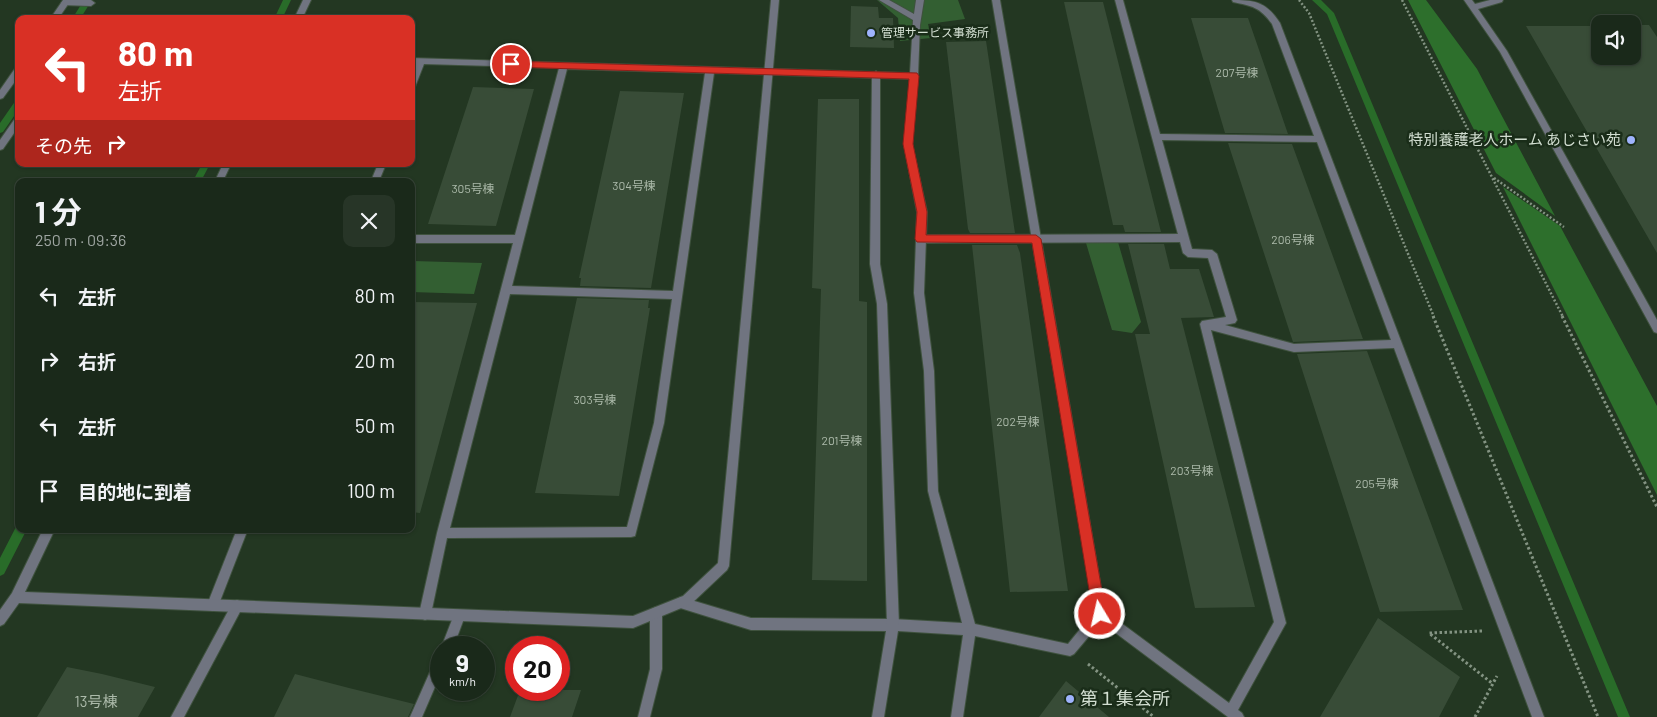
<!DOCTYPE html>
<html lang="ja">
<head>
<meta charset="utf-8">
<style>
	:root { --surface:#1a291a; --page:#273527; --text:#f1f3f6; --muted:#9fa6a2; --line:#384539 }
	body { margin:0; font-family:Barlow,"Noto Sans JP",sans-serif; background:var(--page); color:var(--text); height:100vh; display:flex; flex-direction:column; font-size:19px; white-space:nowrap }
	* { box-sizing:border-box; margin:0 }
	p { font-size:16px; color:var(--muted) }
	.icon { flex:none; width:28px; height:28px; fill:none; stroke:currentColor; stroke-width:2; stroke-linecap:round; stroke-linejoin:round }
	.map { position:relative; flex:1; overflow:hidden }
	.details { position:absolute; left:15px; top:178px; width:400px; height:355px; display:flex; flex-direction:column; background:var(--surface); border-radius:10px; box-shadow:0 1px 4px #0004,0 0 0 1px var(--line) }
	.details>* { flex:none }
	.hud { position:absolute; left:15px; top:15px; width:400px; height:152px; border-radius:10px; box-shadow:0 1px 4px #0004,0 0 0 1px var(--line); background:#d93025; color:#fff; overflow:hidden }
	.controls { position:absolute; left:1591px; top:15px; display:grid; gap:10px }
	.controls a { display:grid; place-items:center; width:50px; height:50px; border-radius:10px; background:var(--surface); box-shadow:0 1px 4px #0004,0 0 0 1px var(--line); font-size:25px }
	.speed { position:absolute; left:430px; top:636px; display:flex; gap:10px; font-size:25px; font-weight:700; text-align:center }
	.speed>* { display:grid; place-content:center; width:65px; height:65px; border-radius:50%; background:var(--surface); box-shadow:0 1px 4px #0004,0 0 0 1px var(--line); line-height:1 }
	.speed small { font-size:12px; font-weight:400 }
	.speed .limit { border:8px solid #d22; background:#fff; color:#111 }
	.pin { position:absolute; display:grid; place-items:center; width:42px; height:42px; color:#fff; margin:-21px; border:2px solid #fff; border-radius:50%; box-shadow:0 1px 5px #0007 }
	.me { position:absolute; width:55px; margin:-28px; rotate:351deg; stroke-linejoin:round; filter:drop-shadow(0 0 4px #0008) }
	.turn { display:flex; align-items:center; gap:18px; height:105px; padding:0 20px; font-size:22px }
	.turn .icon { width:65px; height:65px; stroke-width:2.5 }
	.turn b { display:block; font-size:35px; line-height:42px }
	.then { display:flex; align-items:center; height:48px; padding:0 20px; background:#0003; gap:10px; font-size:19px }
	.round { display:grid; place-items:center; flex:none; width:52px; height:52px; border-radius:10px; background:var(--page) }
	.summary { display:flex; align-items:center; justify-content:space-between; height:85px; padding:0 20px }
	h1 { font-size:30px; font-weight:700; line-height:38px }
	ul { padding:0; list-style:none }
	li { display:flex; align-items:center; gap:15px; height:65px; padding:0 20px }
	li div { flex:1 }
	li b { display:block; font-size:19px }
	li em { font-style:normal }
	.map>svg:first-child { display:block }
</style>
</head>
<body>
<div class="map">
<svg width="1657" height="717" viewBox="0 0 1657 717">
	<rect width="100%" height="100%" fill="#233722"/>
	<path fill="#335f32" d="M 877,0 L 958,0 L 965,19 L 928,24 L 931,38 L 900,41 L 898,18 Z
		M 1118,242 L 1141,322 L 1132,333 L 1112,330 L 1086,243 Z
		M 413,261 L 482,263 L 474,294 L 411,292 Z"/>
	<path fill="#2d6f2c" d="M 1408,0 L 1426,0 L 1477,69 L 1555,216 L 1496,173 Z
		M 1503,187 L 1560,226 L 1657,406 L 1657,495 Z"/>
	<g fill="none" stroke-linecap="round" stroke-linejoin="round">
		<path fill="#296c29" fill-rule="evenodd" d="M 84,0 L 92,0 L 80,19 L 72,19 Z
			M 283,0 L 291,0 L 282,19 L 274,19 Z
			M 1312,0 L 1321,0 L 1334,13 L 1630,717 L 1618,717 L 1327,14 Z
			M 19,99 L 19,109 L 3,132 L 0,133 L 0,123 L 16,100 Z
			M 202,164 L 210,164 L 201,181 L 193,181 Z
			M 17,525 L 19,525 L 19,529 L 27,529 L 4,574 L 0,576 L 0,558 Z"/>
	</g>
	<path fill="#384c37" d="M 1064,2 L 1103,2 L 1161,232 L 1125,232 L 1123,225 L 1113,225 Z
		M 851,6 L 878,7 L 879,18 L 893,18 L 894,48 L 850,47 Z
		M 1191,18 L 1248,18 L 1288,134 L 1225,133 Z
		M 1632,25 L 1649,25 L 1657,37 L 1657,253 L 1526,26 L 1600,26 L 1600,56 L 1632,56 Z
		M 986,41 L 1015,233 L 970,233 L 968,229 L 946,42 Z
		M 473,87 L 534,89 L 496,226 L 428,224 Z
		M 620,91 L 684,93 L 651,288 L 580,286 L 581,278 L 579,278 Z
		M 818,99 L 859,99 L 859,301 L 867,302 L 867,581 L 812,580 L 821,289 L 812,288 Z
		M 1228,143 L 1292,144 L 1363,339 L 1293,342 Z
		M 1128,244 L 1164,244 L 1170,269 L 1199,269 L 1214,317 L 1181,318 L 1255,607 L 1195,608 L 1135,334 L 1150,334 Z
		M 972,245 L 1017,245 L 1020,253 L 1068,591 L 1010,592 Z
		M 577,298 L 649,300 L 648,308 L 650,308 L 619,496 L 535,493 Z
		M 411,302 L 477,303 L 420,513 L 411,512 Z
		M 1367,351 L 1463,610 L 1380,612 L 1297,354 Z
		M 1378,618 L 1460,677 L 1439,717 L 1320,717 Z
		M 67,667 L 102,674 L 155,687 L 138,717 L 37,717 Z
		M 295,674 L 349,688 L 414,704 L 408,717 L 274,717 Z
		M 1066,681 L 1109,717 L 1039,717 Z
		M 520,690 L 581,690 L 572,717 L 510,717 Z"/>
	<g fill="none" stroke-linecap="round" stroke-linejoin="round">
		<defs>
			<path id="service" d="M 65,0 L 91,0 L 95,3 L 91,6 L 62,5 L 61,3 Z
				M 879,0 L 889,0 L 914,14 L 916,0 L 924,0 L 920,25 L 918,76 L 912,144 L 927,212 L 924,293 L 934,371 L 938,491 L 975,624 L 1068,644 L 1094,612 L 992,0 L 1000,0 L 1105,611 L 1229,703 L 1274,622 L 1200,324 L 1202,321 L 1226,317 L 1208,258 L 1188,257 L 1183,253 L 1115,0 L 1123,0 L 1160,134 L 1314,136 L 1272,24 C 1260,7 1252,6 1233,2 L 1232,0 C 1256,0 1266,2 1280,23 L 1544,717 L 1532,717 L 1394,348 L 1294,352 L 1211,330 L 1286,623 L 1238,710 L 1242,713 L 1244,717 L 1228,717 L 1101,622 L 1074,654 L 1070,656 L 975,636 L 963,717 L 951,717 L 963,635 L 898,631 L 884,717 L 872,717 L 886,631 L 751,630 L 677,607 L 675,603 L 677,599 L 681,597 L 751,618 L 893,619 L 962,623 L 928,491 L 924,371 L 914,293 L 917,212 L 904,144 L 910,79 L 714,73 L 664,423 L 635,536 L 631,537 L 447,538 L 431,614 L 429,618 L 425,620 L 421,618 L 419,614 L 437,533 L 513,243 L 411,243 L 411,235 L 515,235 L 559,68 L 424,64 L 415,87 L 411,90 L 411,76 L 416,64 L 411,64 L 411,58 L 910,73 L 913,20 ZM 567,69 L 705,73 L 673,291 L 512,286 ZM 1162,140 L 1317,142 L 1391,340 L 1294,344 L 1225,325 L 1235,323 L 1237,320 L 1217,254 L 1212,250 L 1192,249 ZM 510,294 L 672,299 L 654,423 L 627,527 L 450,528 Z
				M 378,164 L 386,164 L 379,181 L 371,181 Z
				M 237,529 L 248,529 L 217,609 L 213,611 L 209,609 L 207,605 Z
				M 237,600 L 241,602 L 243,606 L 241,610 L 184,717 L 171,717 L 233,602 Z
				M 656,607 L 660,609 L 662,613 L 662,669 L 650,717 L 638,717 L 650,669 L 650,613 L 652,609 Z
				M 459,610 L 463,612 L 465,616 L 453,648 L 441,648 L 455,612 Z
				M 441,654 L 441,673 L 422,717 L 410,717 L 437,656 Z"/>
			<path id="minor" d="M 876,71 L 880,74 L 880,264 L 887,304 L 899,625 L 897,629 L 893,631 L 889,629 L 887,625 L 877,304 L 870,264 L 872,74 Z
				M 19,116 L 19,126 L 3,149 L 0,150 L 0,140 L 16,117 Z
				M 1183,234 L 1188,238 L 1183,242 L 921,243 L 916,239 L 921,235 Z"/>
			<path id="tertiary" d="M 63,0 L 71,0 L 58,19 L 50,19 Z
				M 303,0 L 311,0 L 302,19 L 294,19 Z
				M 771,0 L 779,0 L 729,566 L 727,570 L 691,604 L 633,628 L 19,603 L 4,624 L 0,626 L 0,610 L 12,593 L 43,529 L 55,529 L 25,592 L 633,616 L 683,596 L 718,563 Z
				M 1464,0 L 1472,0 L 1475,4 L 1490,0 L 1503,0 L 1502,2 L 1478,9 L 1507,51 L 1657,320 L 1657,333 L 1654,332 L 1500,52 Z
				M 19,66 L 19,76 L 3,98 L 0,99 L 0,90 L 16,67 Z
				M 223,164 L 231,164 L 223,181 L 215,181 Z"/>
		</defs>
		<use href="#service" stroke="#3f523e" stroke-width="2"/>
		<use href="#minor" stroke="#3f523e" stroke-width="2"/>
		<use href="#tertiary" stroke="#3f523e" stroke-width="2"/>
		<path stroke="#839382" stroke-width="2.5" stroke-dasharray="2 2" stroke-linecap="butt" d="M 1299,0 L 1309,13 L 1434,317
			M 1402,0 L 1563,317
			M 1494,178 L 1564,227"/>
		<path stroke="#839382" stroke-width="3" stroke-dasharray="2.5 2.5" stroke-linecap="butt" d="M 1433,316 L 1598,717
			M 1562,316 L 1657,507
			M 1482,631 L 1429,633 L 1493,684
			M 1088,664 L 1154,717
			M 1475,717 L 1497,676"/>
		<use href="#service" fill="#707480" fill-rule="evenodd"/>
		<use href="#minor" fill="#707480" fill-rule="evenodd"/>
		<use href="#tertiary" fill="#707480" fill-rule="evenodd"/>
	</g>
	<path fill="#d93025" stroke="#8d1f18" d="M 507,61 L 917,73 L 919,76 L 913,144 L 927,212 L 926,235 L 1036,235 L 1041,239 L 1106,614 L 1104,619 L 1100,621 L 1095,619 L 1093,614 L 1032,243 L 917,242 L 915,239 L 917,212 L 903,144 L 909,79 L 511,67 L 506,64 Z"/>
	<g fill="#9fb3fd" stroke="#1a2d19" stroke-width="2">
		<circle cx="871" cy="33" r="5"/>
		<circle cx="1631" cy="140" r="5"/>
		<circle cx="1070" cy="699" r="5"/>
	</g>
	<g text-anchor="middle" stroke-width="5" stroke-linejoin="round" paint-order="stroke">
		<g font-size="12" fill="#d2ded1" stroke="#1a2d19" text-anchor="start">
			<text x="881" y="37">管理サービス事務所</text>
		</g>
		<g font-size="12" fill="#acbaaa">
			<text x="1237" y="77">207号棟</text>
			<text x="634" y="190">304号棟</text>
			<text x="473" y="193">305号棟</text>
			<text x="1293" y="244">206号棟</text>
			<text x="595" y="404">303号棟</text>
			<text x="1018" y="426">202号棟</text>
			<text x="842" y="445">201号棟</text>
			<text x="1192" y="475">203号棟</text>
			<text x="1377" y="488">205号棟</text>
		</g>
		<g font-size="15" fill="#d2ded1" stroke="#1a2d19" text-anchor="end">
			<text x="1621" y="145">特別養護老人ホーム あじさい苑</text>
		</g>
		<g font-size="15" fill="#acbaaa">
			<text x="96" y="707">13号棟</text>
		</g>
		<g font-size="18" fill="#d2ded1" stroke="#1a2d19" text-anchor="start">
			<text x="1080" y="705">第１集会所</text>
		</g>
	</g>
</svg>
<div class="controls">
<a><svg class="icon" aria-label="sound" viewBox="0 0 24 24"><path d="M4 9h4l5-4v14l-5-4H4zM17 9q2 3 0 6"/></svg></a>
</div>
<div class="speed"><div>9<small>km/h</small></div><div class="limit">20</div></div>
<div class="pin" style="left:511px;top:64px;background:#d93025"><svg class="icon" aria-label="arrive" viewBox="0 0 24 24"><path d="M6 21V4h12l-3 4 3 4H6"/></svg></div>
<svg class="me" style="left:1100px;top:614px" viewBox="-20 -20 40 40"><circle r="17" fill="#d93025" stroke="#fff" stroke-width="3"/><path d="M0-11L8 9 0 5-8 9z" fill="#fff"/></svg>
<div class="hud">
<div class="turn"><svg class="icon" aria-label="left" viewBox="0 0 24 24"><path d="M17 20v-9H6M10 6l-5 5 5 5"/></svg><div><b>80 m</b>左折</div></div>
<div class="then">その先<svg class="icon" aria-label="right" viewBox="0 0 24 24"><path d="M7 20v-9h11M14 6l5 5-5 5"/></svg></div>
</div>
<section class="details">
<div class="summary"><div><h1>1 分</h1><p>250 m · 09:36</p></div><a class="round"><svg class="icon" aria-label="close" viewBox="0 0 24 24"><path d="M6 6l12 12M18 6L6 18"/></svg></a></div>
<ul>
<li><svg class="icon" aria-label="left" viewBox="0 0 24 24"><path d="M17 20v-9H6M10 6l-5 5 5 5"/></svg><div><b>左折</b></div><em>80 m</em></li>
<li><svg class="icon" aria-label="right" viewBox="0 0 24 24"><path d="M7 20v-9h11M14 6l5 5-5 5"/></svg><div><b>右折</b></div><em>20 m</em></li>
<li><svg class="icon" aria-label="left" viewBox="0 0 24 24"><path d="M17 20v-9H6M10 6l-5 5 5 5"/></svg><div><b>左折</b></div><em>50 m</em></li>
<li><svg class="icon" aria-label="arrive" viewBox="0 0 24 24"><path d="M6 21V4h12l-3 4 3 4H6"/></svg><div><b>目的地に到着</b></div><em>100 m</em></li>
</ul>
</section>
</div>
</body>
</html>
